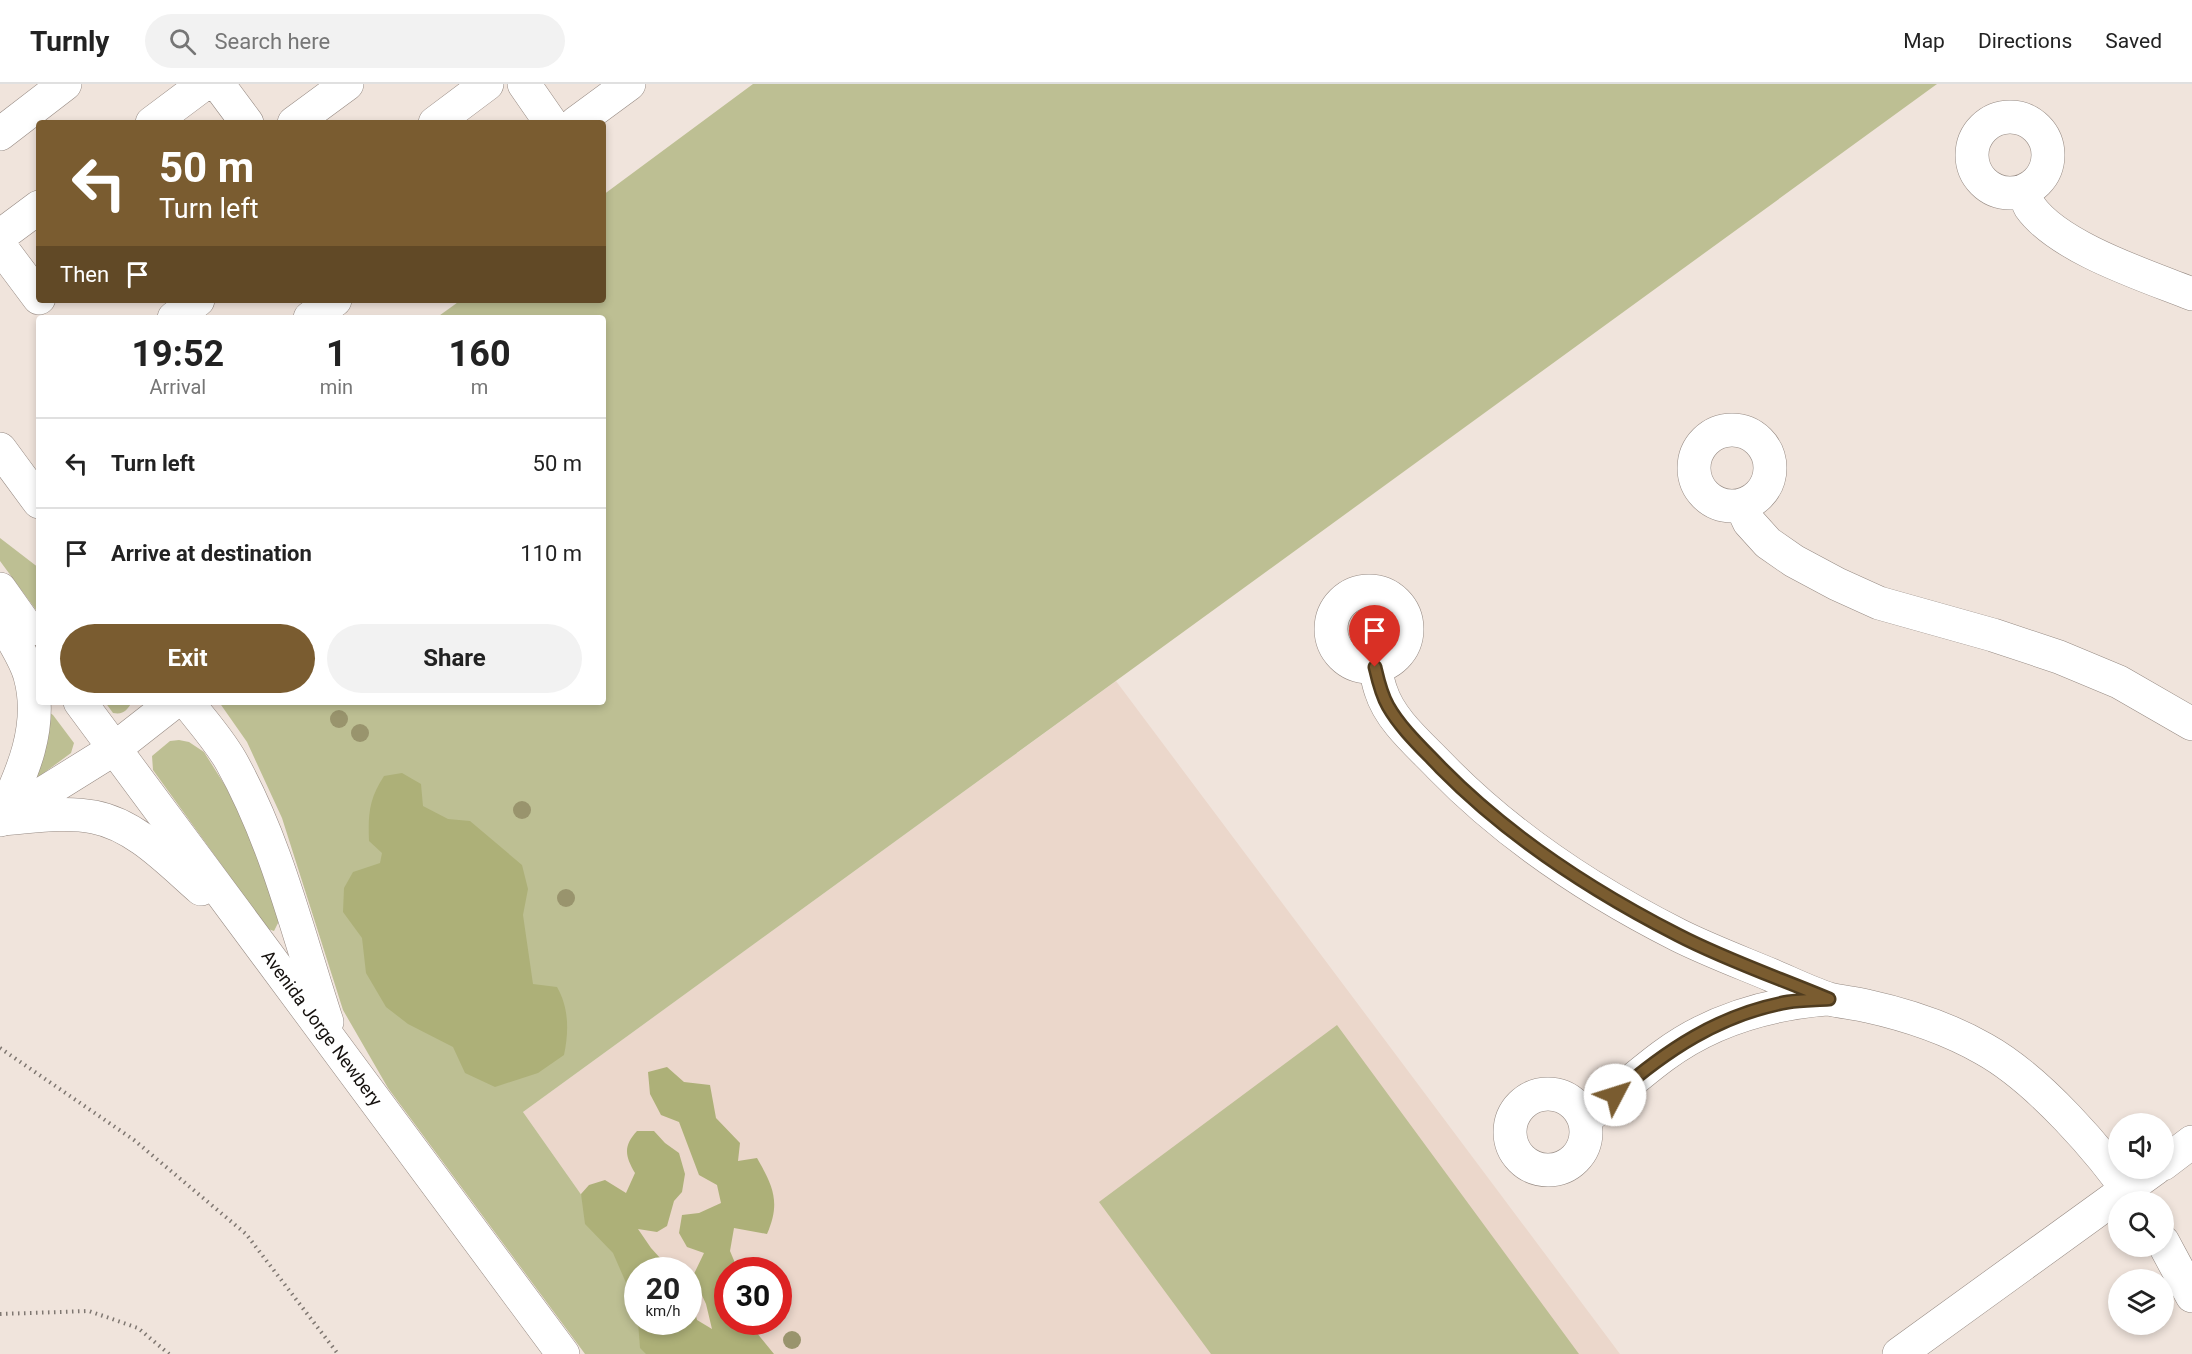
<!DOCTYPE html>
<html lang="en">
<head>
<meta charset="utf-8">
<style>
	:root { --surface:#fff; --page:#f2f2f2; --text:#222; --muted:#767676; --line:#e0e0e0; --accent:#7a5c30 }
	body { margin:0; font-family:Roboto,sans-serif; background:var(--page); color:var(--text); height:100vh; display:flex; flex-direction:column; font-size:22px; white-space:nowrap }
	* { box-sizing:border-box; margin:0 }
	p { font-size:20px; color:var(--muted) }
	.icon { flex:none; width:33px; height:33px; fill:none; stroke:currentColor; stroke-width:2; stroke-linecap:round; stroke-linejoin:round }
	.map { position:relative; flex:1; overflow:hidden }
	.panel { position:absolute; left:36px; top:231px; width:570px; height:390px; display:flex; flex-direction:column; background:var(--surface); border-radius:6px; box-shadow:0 3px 9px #0003 }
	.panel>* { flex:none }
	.banner { position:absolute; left:36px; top:36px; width:570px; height:183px; border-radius:6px; box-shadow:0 3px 9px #0003; background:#7a5c30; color:#fff; overflow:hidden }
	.tools { position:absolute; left:2108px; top:1029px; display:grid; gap:12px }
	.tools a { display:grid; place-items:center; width:66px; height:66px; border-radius:50%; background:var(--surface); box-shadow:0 3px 9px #0003; font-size:30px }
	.speed { position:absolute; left:624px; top:1173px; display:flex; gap:12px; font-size:30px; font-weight:700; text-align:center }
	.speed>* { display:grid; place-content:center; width:78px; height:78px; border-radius:50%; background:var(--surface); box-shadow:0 3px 9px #0003; line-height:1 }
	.speed small { font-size:15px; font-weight:400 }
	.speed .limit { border:9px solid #d22; background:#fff; color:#111 }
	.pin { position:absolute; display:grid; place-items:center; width:51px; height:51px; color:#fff; margin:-62px -26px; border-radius:50% 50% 50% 0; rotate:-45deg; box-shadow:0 0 6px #0007 }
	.pin .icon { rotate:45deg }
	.me { position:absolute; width:66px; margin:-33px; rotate:50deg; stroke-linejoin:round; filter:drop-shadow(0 0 4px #0008) }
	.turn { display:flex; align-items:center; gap:21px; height:126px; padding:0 24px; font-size:27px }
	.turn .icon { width:78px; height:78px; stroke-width:2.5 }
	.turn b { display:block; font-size:42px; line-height:51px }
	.then { display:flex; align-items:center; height:57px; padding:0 24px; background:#0003; gap:12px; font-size:22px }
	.eta { display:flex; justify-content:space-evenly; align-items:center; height:102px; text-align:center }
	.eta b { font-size:36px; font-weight:700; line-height:42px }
	.button { display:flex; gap:12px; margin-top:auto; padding:12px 24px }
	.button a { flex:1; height:69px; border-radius:36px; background:var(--accent); color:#fff; font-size:24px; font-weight:700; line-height:69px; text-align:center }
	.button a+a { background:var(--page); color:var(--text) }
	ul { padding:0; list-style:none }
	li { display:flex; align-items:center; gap:18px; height:90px; padding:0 24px; border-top:2px solid var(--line) }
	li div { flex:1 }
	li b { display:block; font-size:22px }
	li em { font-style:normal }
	header { display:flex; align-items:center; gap:36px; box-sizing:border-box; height:84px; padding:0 30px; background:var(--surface); border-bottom:2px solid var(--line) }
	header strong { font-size:28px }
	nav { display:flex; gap:33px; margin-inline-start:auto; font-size:21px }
	.search { width:420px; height:54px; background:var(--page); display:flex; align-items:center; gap:15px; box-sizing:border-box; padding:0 21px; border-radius:33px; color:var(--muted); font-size:22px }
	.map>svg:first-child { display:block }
</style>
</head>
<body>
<header>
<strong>Turnly</strong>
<div class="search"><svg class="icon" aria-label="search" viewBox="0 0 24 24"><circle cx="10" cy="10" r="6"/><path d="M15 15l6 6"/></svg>Search here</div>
<nav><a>Map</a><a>Directions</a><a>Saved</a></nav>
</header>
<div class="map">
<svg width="2192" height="1270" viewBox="0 0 2192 1270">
	<rect width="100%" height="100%" fill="#f0e4dc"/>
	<path fill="#ebd7cb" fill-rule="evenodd" d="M 1116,597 L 1620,1270 L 694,1270 L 688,1238 L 688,1186 L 638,1186 L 637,1190 L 523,1028 ZM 728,1186 L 778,1186 L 778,1238 L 728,1238 Z"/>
	<path fill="#bdbf93" d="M 753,0 L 1937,0 L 523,1028 L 637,1190 L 638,1238 L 671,1238 L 694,1270 L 585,1270 L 388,1004 L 343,926 L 282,734 L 247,658 L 219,618 L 603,618 L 603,234 L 436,234 L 461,216 L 603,216 L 603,111 Z
		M 0,454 L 39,484 L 39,530 L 0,477 Z
		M 105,618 L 132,618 C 127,626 124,631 113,629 Z
		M 50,629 L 53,631 L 74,659 L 71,669 L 37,694 Z
		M 179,656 L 189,658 L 204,668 L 226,703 L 249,748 L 279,837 L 274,847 L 268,845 L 153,686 L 152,672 L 170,657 Z
		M 1337,941 L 1579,1270 L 1211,1270 L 1099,1118 Z"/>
	<path fill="#adb078" d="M 402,689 L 421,700 L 423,722 L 448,735 L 470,737 L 522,781 L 528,805 L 523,831 L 533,900 L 557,903 C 569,924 569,947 564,971 L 538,989 L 495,1003 L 465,989 L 453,963 L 408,940 L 386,923 L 366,889 L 362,854 L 343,828 L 344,804 L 353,788 L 380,779 L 382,769 L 369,757 C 368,730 369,715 384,692 Z
		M 667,983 L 684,998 L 710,1001 L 716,1034 L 740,1059 L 738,1077 L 757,1074 C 773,1102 781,1118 767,1150 L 734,1144 L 730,1167 L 738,1186 L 728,1186 L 728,1238 L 748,1238 L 774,1270 L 646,1270 L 640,1264 L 638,1238 L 688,1238 L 689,1205 L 697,1236 L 712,1245 L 706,1220 L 693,1192 L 704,1169 L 687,1163 L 679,1149 L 682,1131 L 699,1129 L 721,1119 L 717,1101 L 699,1091 L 679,1038 L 661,1031 L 650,1010 L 648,988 Z
		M 637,1047 L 654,1047 L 665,1059 L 679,1069 L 685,1090 L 682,1108 L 674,1117 L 667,1142 L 657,1148 L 638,1145 L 651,1164 L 671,1186 L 638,1186 L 637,1229 L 637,1224 L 613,1169 L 585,1140 L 581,1110 L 589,1101 L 605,1096 L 626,1109 L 635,1089 C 625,1072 623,1062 637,1047 Z"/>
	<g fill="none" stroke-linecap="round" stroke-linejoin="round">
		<defs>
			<path id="minor" d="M 218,0 L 247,39
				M 524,0 L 551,39
				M1972 71a38 38 0 1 1 76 0a38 38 0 1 1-76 0Z
				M 152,39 L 204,0
				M 294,39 L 347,0
				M 435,39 L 487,0
				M 576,39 L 629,0
				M 0,50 L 65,0
				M 2025,106 C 2026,112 2027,118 2030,123 C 2059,164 2147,192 2192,210
				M 0,152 L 39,123
				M 0,162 L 39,214
				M 174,234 L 198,216
				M 310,234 L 335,216
				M1694 384a38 38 0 1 1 76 0a38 38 0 1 1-76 0Z
				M 0,365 L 39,418
				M 1741,421 L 1749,438 L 1768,459 L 1794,477 L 1837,500 L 1879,519 L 1993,551 L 2059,573 L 2119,598 L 2192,640
				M1331 545a38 38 0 1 1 76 0a38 38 0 1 1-76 0Z
				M 1375,583 C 1377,591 1378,599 1381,607 C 1390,636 1419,660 1440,682 C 1508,752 1591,807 1678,851 C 1708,866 1740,878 1771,891 C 1790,899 1810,909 1829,915 C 1841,918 1855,919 1867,922 C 1908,931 1947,944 1984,965 C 2038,995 2101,1067 2136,1118
				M 0,736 L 114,665 L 174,618
				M1510 1048a38 38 0 1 1 76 0a38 38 0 1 1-76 0Z
				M 1584,1036 C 1611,1015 1636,992 1663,972 C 1711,936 1768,920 1826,915
				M 2163,1080 L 2192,1058
				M 2163,1158 L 2192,1212
				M 1899,1270 L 2156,1084"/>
			<g id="major">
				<path d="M 0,505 L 29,546"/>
				<path d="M 0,533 C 9,551 25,573 30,592 C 44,642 22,690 1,735 C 31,733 64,727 94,733 C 136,741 170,778 201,805"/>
				<path id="s1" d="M 80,618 L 563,1270"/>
				<path d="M 187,618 C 202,637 219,656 231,677 C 277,759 298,850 327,938"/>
			</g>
		</defs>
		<use href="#minor" stroke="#968a83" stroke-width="34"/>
		<use href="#major" stroke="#968a83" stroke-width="34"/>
		<path stroke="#7f7771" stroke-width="4" stroke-dasharray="1.5 4.5" stroke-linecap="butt" d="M 0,964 L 134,1056 L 246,1150 L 338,1270
			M 0,1230 L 89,1227 L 138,1244 L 169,1270"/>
		<use href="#minor" stroke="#fff" stroke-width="33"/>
		<use href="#major" stroke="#fff" stroke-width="33"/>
	</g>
	<g fill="#99946d">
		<circle cx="339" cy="635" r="9"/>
		<circle cx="360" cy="649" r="9"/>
		<circle cx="522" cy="726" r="9"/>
		<circle cx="566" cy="814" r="9"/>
		<circle cx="792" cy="1256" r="9"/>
	</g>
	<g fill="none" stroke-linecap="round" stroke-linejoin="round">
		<defs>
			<path id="route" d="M 1375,583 C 1378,596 1381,610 1388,622 C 1401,645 1423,665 1441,684 C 1509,753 1592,807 1678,851 C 1726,876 1779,894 1829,915 C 1815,916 1801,916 1788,918 C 1720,930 1665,967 1615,1011"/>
		</defs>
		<use href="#route" stroke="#4f3c1f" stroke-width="15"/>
		<use href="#route" stroke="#7a5c30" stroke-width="10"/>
	</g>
	<g text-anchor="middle" stroke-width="4.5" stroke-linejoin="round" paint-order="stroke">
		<g font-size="18" fill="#15110e" stroke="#fff">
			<text dy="6" stroke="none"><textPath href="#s1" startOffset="406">Avenida Jorge Newbery</textPath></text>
		</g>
	</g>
</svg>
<div class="tools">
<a><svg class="icon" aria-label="sound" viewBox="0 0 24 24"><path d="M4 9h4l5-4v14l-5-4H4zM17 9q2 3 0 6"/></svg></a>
<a><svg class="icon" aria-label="search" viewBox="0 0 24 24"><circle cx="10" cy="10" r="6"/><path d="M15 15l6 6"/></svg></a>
<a><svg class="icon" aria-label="layers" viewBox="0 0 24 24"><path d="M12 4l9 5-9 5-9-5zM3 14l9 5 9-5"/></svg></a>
</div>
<div class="speed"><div>20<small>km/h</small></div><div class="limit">30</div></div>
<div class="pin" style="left:1375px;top:583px;background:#d93025"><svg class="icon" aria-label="arrive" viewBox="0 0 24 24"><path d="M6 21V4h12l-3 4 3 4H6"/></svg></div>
<svg class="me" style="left:1615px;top:1011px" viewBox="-20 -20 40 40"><circle r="19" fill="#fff"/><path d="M0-13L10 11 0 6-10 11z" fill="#7a5c30"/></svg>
<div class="banner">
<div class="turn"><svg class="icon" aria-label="left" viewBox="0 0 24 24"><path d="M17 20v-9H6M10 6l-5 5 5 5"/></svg><div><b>50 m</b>Turn left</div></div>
<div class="then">Then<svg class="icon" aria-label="arrive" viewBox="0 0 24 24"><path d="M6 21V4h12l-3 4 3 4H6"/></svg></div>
</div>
<section class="panel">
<div class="eta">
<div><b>19:52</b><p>Arrival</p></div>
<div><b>1</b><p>min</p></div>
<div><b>160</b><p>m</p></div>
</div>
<ul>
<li><svg class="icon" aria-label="left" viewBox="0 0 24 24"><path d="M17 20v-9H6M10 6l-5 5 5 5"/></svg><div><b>Turn left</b></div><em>50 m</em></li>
<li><svg class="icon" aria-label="arrive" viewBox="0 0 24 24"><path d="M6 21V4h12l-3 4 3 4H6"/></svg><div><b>Arrive at destination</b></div><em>110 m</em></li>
</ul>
<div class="button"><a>Exit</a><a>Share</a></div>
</section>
</div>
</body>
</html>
